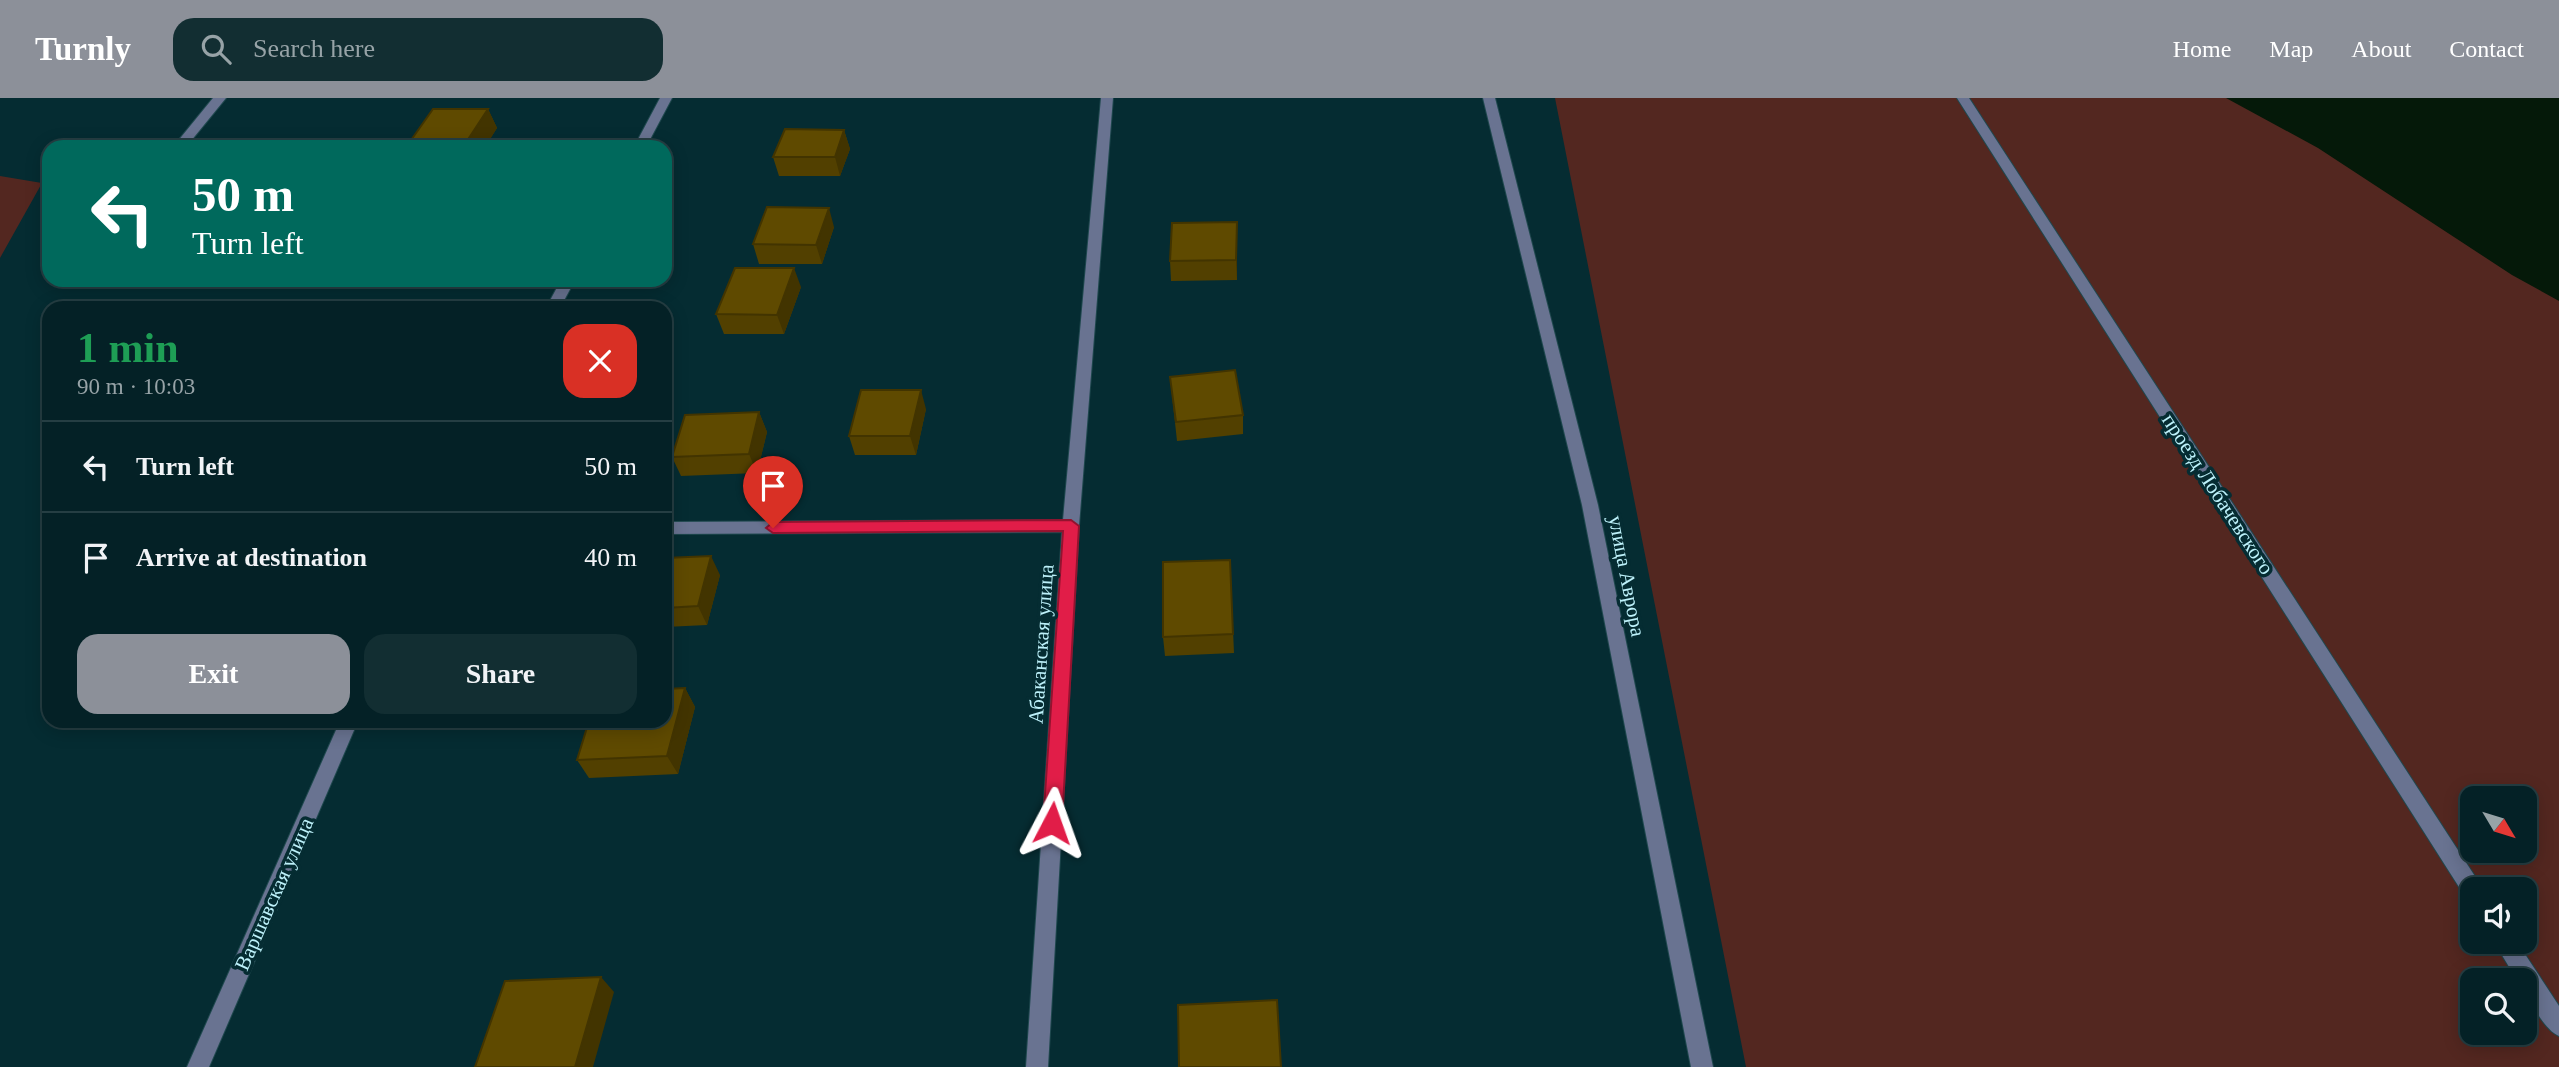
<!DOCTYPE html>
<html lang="en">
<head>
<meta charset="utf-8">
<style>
	:root { --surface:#042126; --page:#122e32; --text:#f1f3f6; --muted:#97a3a7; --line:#253e43; --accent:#8c9099 }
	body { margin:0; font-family:"Times New Roman",serif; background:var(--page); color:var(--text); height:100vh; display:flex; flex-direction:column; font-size:26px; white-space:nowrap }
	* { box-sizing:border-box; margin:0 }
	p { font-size:23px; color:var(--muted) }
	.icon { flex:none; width:38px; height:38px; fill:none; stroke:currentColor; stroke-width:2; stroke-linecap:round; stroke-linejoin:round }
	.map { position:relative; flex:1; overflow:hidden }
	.side { position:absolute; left:42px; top:203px; width:630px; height:427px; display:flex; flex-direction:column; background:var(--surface); border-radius:21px; box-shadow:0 4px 18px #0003,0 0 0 2px var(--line) }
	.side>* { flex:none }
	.hud { position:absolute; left:42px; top:42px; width:630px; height:147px; border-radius:21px; box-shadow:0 4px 18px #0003,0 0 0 2px var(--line); background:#00695c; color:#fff; overflow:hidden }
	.needle { width:46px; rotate:128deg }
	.fabs { position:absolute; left:2460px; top:688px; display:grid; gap:14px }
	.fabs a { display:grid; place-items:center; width:77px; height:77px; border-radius:14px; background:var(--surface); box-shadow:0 4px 18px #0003,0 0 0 2px var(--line); font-size:35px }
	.pin { position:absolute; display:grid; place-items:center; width:60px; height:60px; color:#fff; margin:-72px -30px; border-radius:50% 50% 50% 0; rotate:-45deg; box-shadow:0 0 7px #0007 }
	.pin .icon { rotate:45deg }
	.me { position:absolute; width:77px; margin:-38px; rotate:4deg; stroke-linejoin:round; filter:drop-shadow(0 0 5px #0008) }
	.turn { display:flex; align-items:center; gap:24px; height:147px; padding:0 35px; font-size:32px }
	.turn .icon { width:91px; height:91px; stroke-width:2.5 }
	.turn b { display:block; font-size:49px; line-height:60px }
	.round { display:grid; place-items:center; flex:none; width:74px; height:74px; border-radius:21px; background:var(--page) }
	.head { display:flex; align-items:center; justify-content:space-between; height:119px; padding:0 35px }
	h1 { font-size:42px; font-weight:700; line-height:52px; color:#1e9e55 }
	.action { display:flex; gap:14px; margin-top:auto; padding:14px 35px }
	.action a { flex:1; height:80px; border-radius:21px; background:var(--accent); color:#fff; font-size:28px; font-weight:700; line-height:80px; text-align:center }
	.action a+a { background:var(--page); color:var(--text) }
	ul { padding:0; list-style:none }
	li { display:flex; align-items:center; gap:21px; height:91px; padding:0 35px; border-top:2px solid var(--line) }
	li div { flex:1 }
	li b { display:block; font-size:26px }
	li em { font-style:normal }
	header { display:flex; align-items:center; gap:42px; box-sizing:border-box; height:98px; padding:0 35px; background:var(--accent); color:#fff }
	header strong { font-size:33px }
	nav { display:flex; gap:38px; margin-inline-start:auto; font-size:24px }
	.search { width:490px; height:63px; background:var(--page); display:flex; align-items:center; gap:18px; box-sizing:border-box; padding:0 24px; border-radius:21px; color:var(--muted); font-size:26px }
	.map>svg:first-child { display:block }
</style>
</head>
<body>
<header>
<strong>Turnly</strong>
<div class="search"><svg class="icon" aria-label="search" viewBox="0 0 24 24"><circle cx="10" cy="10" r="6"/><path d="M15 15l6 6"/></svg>Search here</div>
<nav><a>Home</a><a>Map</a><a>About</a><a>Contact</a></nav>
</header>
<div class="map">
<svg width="2559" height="969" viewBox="0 0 2559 969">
	<rect width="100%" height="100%" fill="#052c32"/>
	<path fill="#532720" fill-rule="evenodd" d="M 1555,0 L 2559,0 L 2559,969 L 1746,969 ZM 2473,700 L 2525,700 L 2525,752 L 2473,752 ZM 2473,791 L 2525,791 L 2525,844 L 2473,844 ZM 2473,882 L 2525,882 L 2525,934 L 2473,934 Z
		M 0,78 L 42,85 L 0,160 Z"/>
	<path fill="#051909" d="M 2226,0 L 2559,0 L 2559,203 L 2512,177 L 2318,50 Z"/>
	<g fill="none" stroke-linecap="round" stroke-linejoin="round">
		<defs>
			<path id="minor" d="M 213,0 L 226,0 L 186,49 L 173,49 Z
				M 660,0 L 672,0 L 646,49 L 634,49 Z
				M 1101,0 L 1113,0 L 1079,428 L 1048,969 L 1026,969 L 1062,434 L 665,436 L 665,424 L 1063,422 Z
				M 1483,0 L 1495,0 L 1598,407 L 1713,969 L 1691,969 L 1582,407 Z
				M 1957,0 L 1969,0 L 2480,786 L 2482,791 L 2473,791 L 2473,802 L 2466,800 Z
				M 561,182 L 575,182 L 560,210 L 546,210 Z
				M 340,623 L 358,623 L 209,969 L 187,969 Z
				M 2494,844 L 2517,844 L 2559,908 L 2559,938 C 2544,932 2525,898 2525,882 L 2517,882 Z"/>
		</defs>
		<use href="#minor" stroke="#1f484e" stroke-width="2"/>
		<use href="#minor" fill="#697391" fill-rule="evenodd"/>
	</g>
	<path fill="#524000" d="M 488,11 L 497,30 L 485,49 L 411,49 L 409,45 Z
		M 844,32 L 850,51 L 840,78 L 779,78 L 773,59 Z
		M 834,129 L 822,166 L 759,166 L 753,146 Z
		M 1237,144 L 1237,182 L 1171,183 L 1170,163 Z
		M 801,189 L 784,236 L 724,236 L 716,216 Z
		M 1170,279 L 1243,317 L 1243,336 L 1177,343 Z
		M 926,311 L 916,357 L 855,357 L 849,338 Z
		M 759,314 L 767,334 L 757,375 L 681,378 L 672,359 Z
		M 665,460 L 720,477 L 707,527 L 665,529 Z
		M 1230,462 L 1234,555 L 1165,558 L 1163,539 Z
		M 685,590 L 695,609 L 678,676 L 589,680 L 577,662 Z"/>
	<path fill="#423400" d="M 488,11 L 497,30 L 485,49 L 467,49 L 465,46 Z
		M 844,32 L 850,51 L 840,78 L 835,59 Z
		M 829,110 L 834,129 L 822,166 L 816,147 Z
		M 1237,124 L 1237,182 L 1236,162 Z
		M 794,170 L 801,189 L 784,236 L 777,217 Z
		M 921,292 L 926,311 L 916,357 L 910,338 Z
		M 759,314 L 767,334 L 757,375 L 749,356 Z
		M 711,458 L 720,477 L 707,527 L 698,508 Z
		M 685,590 L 695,609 L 678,676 L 667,658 Z
		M 601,879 L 614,894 L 593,969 L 575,969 Z"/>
	<path fill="#5f4a00" stroke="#423400" stroke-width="2" d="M 433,11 L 488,11 L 465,46 L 409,45 Z
		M 785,31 L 844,32 L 835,59 L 773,59 Z
		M 767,109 L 829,110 L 816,147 L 753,146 Z
		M 1237,124 L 1236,162 L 1170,163 L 1172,125 Z
		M 735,170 L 794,170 L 777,217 L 716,216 Z
		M 1235,272 L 1243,317 L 1176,324 L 1170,279 Z
		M 861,292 L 921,292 L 910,338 L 849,338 Z
		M 759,314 L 749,356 L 672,359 L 685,317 Z
		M 711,458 L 698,508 L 665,510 L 665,460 Z
		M 1230,462 L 1233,536 L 1163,539 L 1163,464 Z
		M 685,590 L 667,658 L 577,662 L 589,623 L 665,623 L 665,591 Z
		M 601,879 L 575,969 L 475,969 L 505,883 Z
		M 1277,902 L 1281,969 L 1179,969 L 1178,907 Z"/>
	<path fill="#e11d48" stroke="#92132f" stroke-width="2" d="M 1071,422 L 1079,428 L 1062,725 L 1059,731 L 1052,733 L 1046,731 L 1043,725 L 1063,433 L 773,435 L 766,430 L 773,424 Z"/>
	<g text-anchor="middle" stroke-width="7" stroke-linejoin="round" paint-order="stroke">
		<g font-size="21" fill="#bdf1fa" stroke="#052c32">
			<text transform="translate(2218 396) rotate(57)" y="7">проезд Лобачевского</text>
			<text transform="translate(1627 478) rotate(79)" y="7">улица Аврора</text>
			<text transform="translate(1041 546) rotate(-86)" y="7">Абаканская улица</text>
			<text transform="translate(274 796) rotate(-66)" y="7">Варшавская улица</text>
		</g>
	</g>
</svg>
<div class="fabs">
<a><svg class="needle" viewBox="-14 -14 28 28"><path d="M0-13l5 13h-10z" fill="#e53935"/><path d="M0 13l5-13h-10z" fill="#97a3a7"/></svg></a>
<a><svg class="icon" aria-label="sound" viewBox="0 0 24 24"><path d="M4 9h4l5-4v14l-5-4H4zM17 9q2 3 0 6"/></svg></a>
<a><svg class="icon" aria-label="search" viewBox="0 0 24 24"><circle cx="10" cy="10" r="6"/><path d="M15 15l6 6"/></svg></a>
</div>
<div class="pin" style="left:773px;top:430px;background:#d93025"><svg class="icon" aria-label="arrive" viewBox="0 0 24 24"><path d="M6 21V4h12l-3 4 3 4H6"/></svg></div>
<svg class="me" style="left:1052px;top:725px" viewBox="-20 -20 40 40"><path d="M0-17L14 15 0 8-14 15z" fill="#e11d48" stroke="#fff" stroke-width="4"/></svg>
<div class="hud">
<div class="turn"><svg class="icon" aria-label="left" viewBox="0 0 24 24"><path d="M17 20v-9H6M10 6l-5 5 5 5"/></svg><div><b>50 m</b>Turn left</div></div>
</div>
<section class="side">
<div class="head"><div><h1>1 min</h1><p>90 m · 10:03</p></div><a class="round" style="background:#d93025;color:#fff"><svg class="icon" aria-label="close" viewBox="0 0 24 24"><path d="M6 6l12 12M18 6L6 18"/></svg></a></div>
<ul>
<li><svg class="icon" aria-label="left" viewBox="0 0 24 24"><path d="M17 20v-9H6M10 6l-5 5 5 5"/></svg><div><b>Turn left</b></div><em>50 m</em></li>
<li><svg class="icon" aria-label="arrive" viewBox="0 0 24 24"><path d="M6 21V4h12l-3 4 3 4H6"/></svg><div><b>Arrive at destination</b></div><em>40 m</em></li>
</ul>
<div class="action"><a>Exit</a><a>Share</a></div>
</section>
</div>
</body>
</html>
